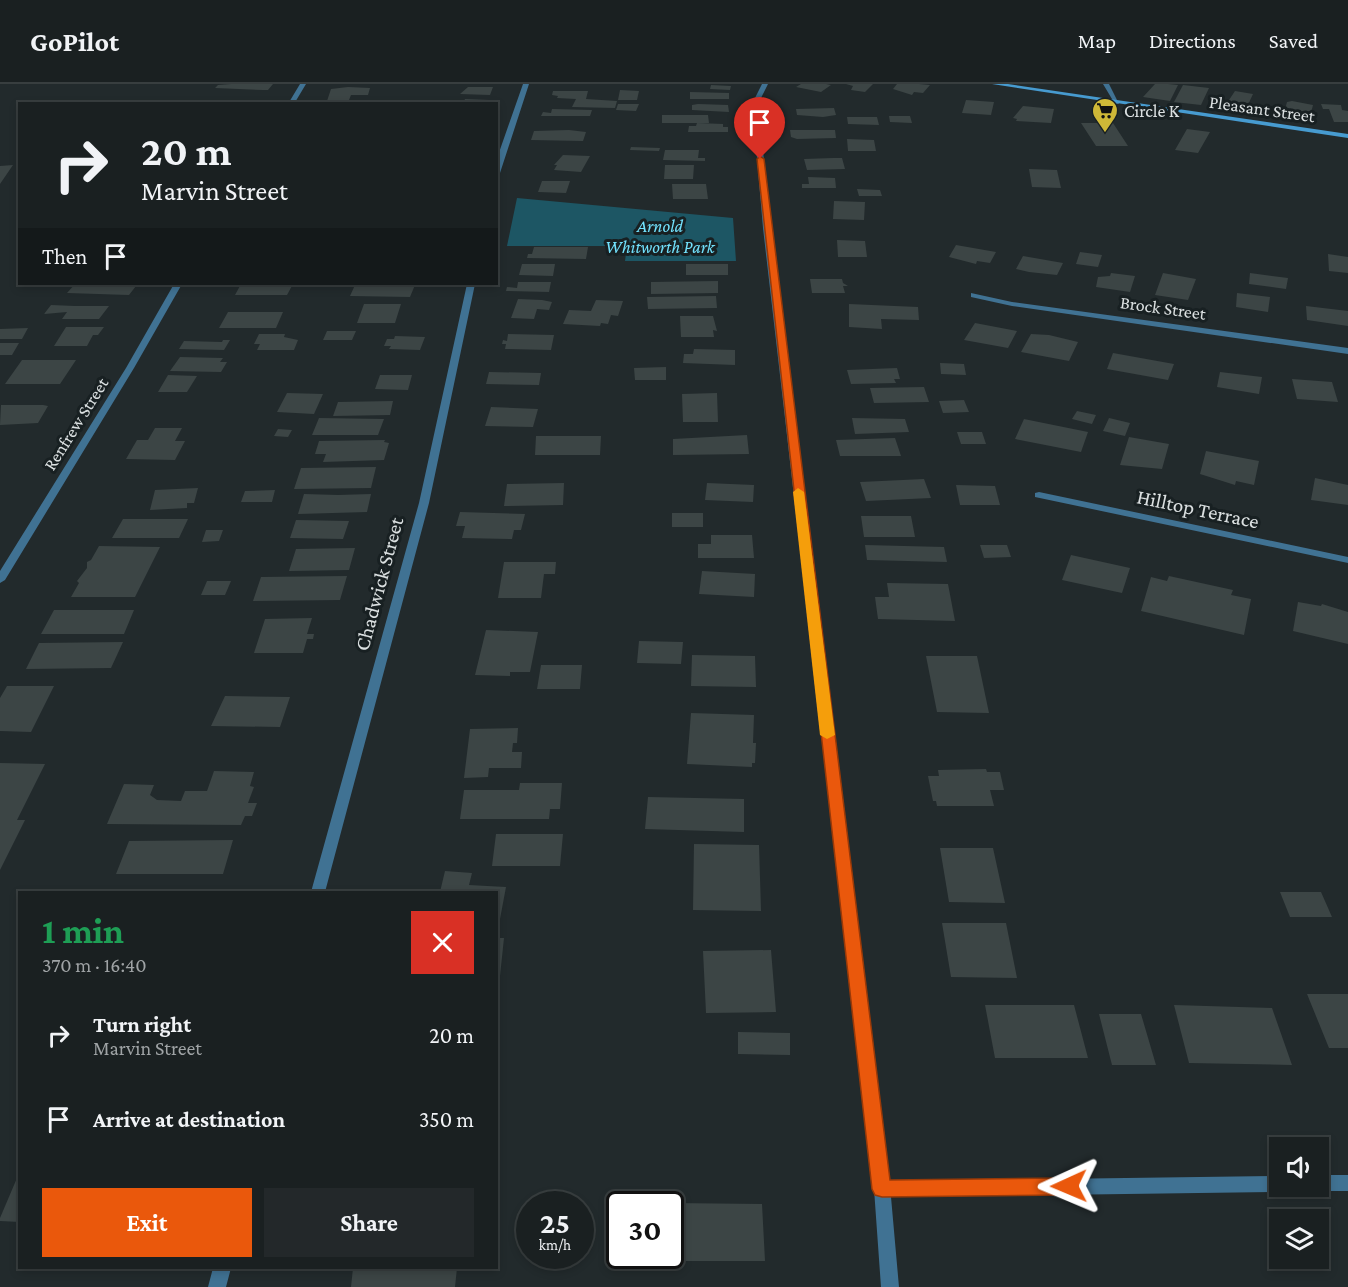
<!DOCTYPE html>
<html lang="en">
<head>
<meta charset="utf-8">
<style>
	:root { --surface:#1a2021; --page:#23282a; --text:#f1f3f6; --muted:#9fa3a5; --line:#383e3f; --accent:#ea580c }
	body { margin:0; font-family:"Crimson Pro",serif; background:var(--page); color:var(--text); height:100vh; display:flex; flex-direction:column; font-size:22px; white-space:nowrap }
	* { box-sizing:border-box; margin:0 }
	p { font-size:20px; color:var(--muted) }
	.icon { flex:none; width:33px; height:33px; fill:none; stroke:currentColor; stroke-width:2; stroke-linecap:round; stroke-linejoin:round }
	.map { position:relative; flex:1; overflow:hidden }
	.panel { position:absolute; left:18px; top:807px; width:480px; height:378px; display:flex; flex-direction:column; background:var(--surface); border-radius:0px; box-shadow:0 3px 9px #0003,0 0 0 2px var(--line) }
	.panel>* { flex:none }
	.banner { position:absolute; left:18px; top:18px; width:480px; height:183px; border-radius:0px; box-shadow:0 3px 9px #0003,0 0 0 2px var(--line); background:#1a2021; color:var(--text); overflow:hidden }
	.tools { position:absolute; left:1269px; top:1053px; display:grid; gap:12px }
	.tools a { display:grid; place-items:center; width:60px; height:60px; border-radius:0px; background:var(--surface); box-shadow:0 3px 9px #0003,0 0 0 2px var(--line); font-size:30px }
	.speed { position:absolute; left:516px; top:1107px; display:flex; gap:12px; font-size:30px; font-weight:700; text-align:center }
	.speed>* { display:grid; place-content:center; width:78px; height:78px; border-radius:50%; background:var(--surface); box-shadow:0 3px 9px #0003,0 0 0 2px var(--line); line-height:1 }
	.speed small { font-size:15px; font-weight:400 }
	.speed .limit { border:3px solid #111; border-radius:9px; background:#fff; color:#111 }
	.pin { position:absolute; display:grid; place-items:center; width:51px; height:51px; color:#fff; margin:-62px -26px; border-radius:50% 50% 50% 0; rotate:-45deg; box-shadow:0 0 6px #0007 }
	.pin .icon { rotate:45deg }
	.me { position:absolute; width:66px; margin:-33px; rotate:269deg; stroke-linejoin:round; filter:drop-shadow(0 0 4px #0008) }
	.turn { display:flex; align-items:center; gap:21px; height:126px; padding:0 24px; font-size:27px }
	.turn .icon { width:78px; height:78px; stroke-width:2.5 }
	.turn b { display:block; font-size:42px; line-height:51px }
	.then { display:flex; align-items:center; height:57px; padding:0 24px; background:#0003; gap:12px; font-size:22px }
	.round { display:grid; place-items:center; flex:none; width:63px; height:63px; border-radius:0px; background:var(--page) }
	.overview { display:flex; align-items:center; justify-content:space-between; height:102px; padding:0 24px }
	h1 { font-size:36px; font-weight:700; line-height:45px; color:#1e9e55 }
	.action { display:flex; gap:12px; margin-top:auto; padding:12px 24px }
	.action a { flex:1; height:69px; border-radius:0px; background:var(--accent); color:#fff; font-size:24px; font-weight:700; line-height:69px; text-align:center }
	.action a+a { background:var(--page); color:var(--text) }
	ul { padding:0; list-style:none }
	li { display:flex; align-items:center; gap:18px; height:84px; padding:0 24px }
	li div { flex:1 }
	li b { display:block; font-size:22px }
	li em { font-style:normal }
	header { display:flex; align-items:center; gap:36px; box-sizing:border-box; height:84px; padding:0 30px; background:var(--surface); border-bottom:2px solid var(--line) }
	header strong { font-size:28px }
	nav { display:flex; gap:33px; margin-inline-start:auto; font-size:21px }
	.map>svg:first-child { display:block }
</style>
</head>
<body>
<header>
<strong>GoPilot</strong>
<nav><a>Map</a><a>Directions</a><a>Saved</a></nav>
</header>
<div class="map">
<svg width="1348" height="1203" viewBox="0 0 1348 1203">
	<rect width="100%" height="100%" fill="#222a2c"/>
	<path fill="#1d5664" d="M 517,114 L 733,134 L 736,177 L 625,177 L 627,162 L 507,162 Z"/>
	<path fill="#3c4545" d="M 231,0 L 273,0 L 268,6 L 263,6 L 215,4 L 218,1 Z
		M 801,0 L 826,0 L 831,1 L 821,8 L 796,3 Z
		M 846,0 L 873,0 L 865,8 L 851,6 L 853,2 Z
		M 897,0 L 919,0 L 930,1 L 923,9 L 914,8 L 912,11 L 893,5 Z
		M 1155,0 L 1168,0 L 1178,1 L 1170,17 L 1143,13 Z
		M 711,1 L 731,2 L 730,6 L 710,5 Z
		M 1183,1 L 1209,4 L 1201,21 L 1174,18 Z
		M 348,3 L 370,4 L 368,11 L 351,11 L 349,16 L 327,17 L 331,5 Z
		M 468,3 L 493,3 L 490,11 L 460,10 Z
		M 620,6 L 639,7 L 637,16 L 618,16 Z
		M 553,7 L 588,7 L 586,15 L 617,17 L 615,24 L 572,23 L 576,15 L 557,14 L 558,12 L 552,11 Z
		M 1235,7 L 1253,10 L 1246,25 L 1225,22 Z
		M 690,8 L 729,9 L 729,15 L 690,15 Z
		M 465,15 L 490,16 L 489,20 L 463,20 Z
		M 966,16 L 994,18 L 991,31 L 962,29 Z
		M 1292,17 L 1313,21 L 1310,33 L 1284,29 L 1287,18 Z
		M 618,20 L 639,20 L 636,27 L 616,26 Z
		M 698,20 L 728,21 L 729,28 L 692,26 L 692,21 Z
		M 1321,20 L 1341,21 L 1342,26 L 1348,27 L 1348,38 L 1334,38 L 1329,25 L 1323,25 Z
		M 1023,22 L 1054,25 L 1051,39 L 1016,37 L 1017,35 L 1013,34 Z
		M 834,24 L 836,31 L 823,33 L 797,31 L 796,25 Z
		M 552,25 L 592,26 L 590,32 L 541,32 L 543,28 L 551,29 Z
		M 662,31 L 708,31 L 709,39 L 662,39 Z
		M 889,32 L 910,32 L 912,39 L 890,38 Z
		M 847,33 L 877,33 L 879,41 L 848,40 Z
		M 697,39 L 723,40 L 723,43 L 728,43 L 728,48 L 688,48 L 689,42 L 696,42 Z
		M 1081,39 L 1113,39 L 1128,62 L 1096,62 Z
		M 1187,45 L 1210,48 L 1198,69 L 1175,66 Z
		M 569,46 L 586,48 L 583,57 L 531,56 L 534,47 Z
		M 790,46 L 835,46 L 836,54 L 797,55 L 791,53 Z
		M 847,55 L 874,56 L 876,67 L 848,67 Z
		M 631,63 L 660,64 L 659,67 L 630,66 Z
		M 665,66 L 699,66 L 698,74 L 705,74 L 705,77 L 663,76 Z
		M 563,71 L 590,72 L 581,88 L 554,86 L 557,81 L 554,81 Z
		M 833,74 L 842,74 L 845,85 L 807,86 L 804,75 Z
		M 13,81 L 0,100 L 0,82 Z
		M 665,81 L 694,81 L 693,95 L 664,95 Z
		M 1029,85 L 1057,86 L 1061,104 L 1032,103 Z
		M 808,93 L 835,94 L 836,104 L 802,104 L 802,100 L 809,100 Z
		M 542,97 L 570,97 L 566,109 L 538,108 Z
		M 672,100 L 706,100 L 708,115 L 673,115 Z
		M 857,105 L 880,106 L 882,112 L 859,112 Z
		M 834,117 L 865,118 L 864,136 L 833,135 Z
		M 837,156 L 865,157 L 867,173 L 838,173 Z
		M 956,161 L 996,168 L 990,179 L 977,177 L 976,180 L 949,173 Z
		M 534,163 L 588,163 L 586,175 L 527,174 L 528,170 L 532,170 Z
		M 1080,168 L 1102,171 L 1098,183 L 1076,180 Z
		M 1328,170 L 1348,173 L 1348,189 L 1329,187 Z
		M 1023,172 L 1063,179 L 1057,191 L 1029,188 L 1016,185 Z
		M 522,180 L 555,180 L 553,192 L 519,191 Z
		M 686,180 L 728,180 L 728,191 L 686,191 Z
		M 1111,189 L 1135,192 L 1130,208 L 1096,203 L 1098,193 L 1110,192 Z
		M 1163,189 L 1196,195 L 1188,216 L 1155,211 Z
		M 1250,189 L 1288,194 L 1286,205 L 1249,200 Z
		M 810,195 L 842,195 L 843,199 L 848,202 L 843,202 L 845,209 L 812,209 Z
		M 718,197 L 718,209 L 651,210 L 651,198 Z
		M 518,198 L 551,198 L 549,208 L 506,207 L 507,203 L 517,204 Z
		M 75,200 L 136,202 L 129,211 L 67,209 Z
		M 241,200 L 293,200 L 287,211 L 235,211 Z
		M 355,201 L 415,201 L 410,213 L 350,212 Z
		M 1237,209 L 1270,213 L 1268,228 L 1236,223 Z
		M 716,212 L 717,224 L 648,225 L 647,213 Z
		M 518,215 L 542,216 L 552,218 L 549,226 L 537,225 L 534,235 L 511,234 Z
		M 596,216 L 623,217 L 618,232 L 611,231 L 608,240 L 601,239 L 600,242 L 563,240 L 569,226 L 591,227 Z
		M 364,220 L 401,220 L 395,239 L 357,239 Z
		M 849,220 L 918,223 L 919,236 L 881,235 L 882,245 L 849,243 Z
		M 51,221 L 75,222 L 109,222 L 99,235 L 62,235 L 67,228 L 44,230 Z
		M 1306,222 L 1348,227 L 1348,242 L 1307,236 Z
		M 228,228 L 283,228 L 276,244 L 219,244 Z
		M 680,232 L 713,232 L 717,247 L 713,246 L 714,253 L 681,253 Z
		M 975,239 L 1017,247 L 1008,264 L 964,256 Z
		M 66,243 L 104,243 L 98,251 L 93,251 L 87,262 L 54,262 Z
		M 28,244 L 22,255 L 0,255 L 0,245 Z
		M 327,247 L 356,247 L 352,256 L 323,256 Z
		M 259,250 L 285,250 L 284,253 L 298,256 L 294,266 L 257,266 L 260,260 L 254,260 Z
		M 508,250 L 554,251 L 551,266 L 505,265 L 506,260 L 502,260 L 503,256 L 507,257 Z
		M 1031,250 L 1049,251 L 1078,258 L 1069,277 L 1021,268 Z
		M 395,252 L 425,253 L 420,266 L 389,265 L 391,262 L 384,262 L 387,255 L 394,255 Z
		M 223,256 L 230,256 L 224,266 L 179,265 L 184,257 L 222,258 Z
		M 0,259 L 19,259 L 12,271 L 0,271 Z
		M 694,265 L 735,266 L 735,281 L 683,279 L 684,270 L 693,270 Z
		M 1113,269 L 1174,280 L 1168,296 L 1107,285 Z
		M 180,273 L 223,274 L 220,278 L 227,278 L 221,288 L 170,287 Z
		M 22,276 L 76,276 L 60,300 L 5,300 Z
		M 940,279 L 964,280 L 966,291 L 941,290 Z
		M 666,283 L 666,296 L 635,296 L 634,284 Z
		M 897,284 L 900,295 L 894,295 L 896,299 L 851,300 L 847,286 Z
		M 489,288 L 541,289 L 539,301 L 486,300 Z
		M 1220,288 L 1262,293 L 1259,310 L 1217,303 Z
		M 168,291 L 197,292 L 187,308 L 158,308 Z
		M 380,291 L 412,291 L 408,306 L 375,305 Z
		M 1292,295 L 1332,298 L 1338,318 L 1297,315 Z
		M 924,303 L 929,318 L 874,319 L 870,304 Z
		M 287,309 L 323,310 L 314,330 L 277,328 Z
		M 717,309 L 718,338 L 683,338 L 682,310 Z
		M 964,316 L 969,328 L 943,329 L 939,317 Z
		M 393,317 L 390,331 L 333,332 L 338,318 Z
		M 1,321 L 43,321 L 48,322 L 38,339 L 0,341 Z
		M 491,323 L 538,325 L 533,343 L 485,342 Z
		M 1077,327 L 1096,331 L 1092,340 L 1072,335 Z
		M 319,334 L 384,335 L 378,351 L 312,351 Z
		M 852,334 L 905,335 L 909,348 L 855,350 Z
		M 1109,334 L 1130,339 L 1125,352 L 1103,347 Z
		M 1024,335 L 1088,348 L 1081,368 L 1015,355 Z
		M 155,344 L 182,344 L 175,357 L 185,357 L 175,376 L 126,375 L 137,356 L 148,356 Z
		M 278,345 L 292,346 L 288,353 L 274,352 Z
		M 957,348 L 982,348 L 986,360 L 961,360 Z
		M 747,351 L 749,370 L 673,371 L 673,355 Z
		M 536,352 L 601,352 L 600,371 L 535,371 Z
		M 1129,353 L 1169,360 L 1162,385 L 1120,381 Z
		M 895,354 L 901,372 L 840,372 L 836,356 Z
		M 385,356 L 384,358 L 389,359 L 384,376 L 323,378 L 326,370 L 315,370 L 319,357 Z
		M 1206,367 L 1259,377 L 1254,401 L 1236,397 L 1235,401 L 1200,390 Z
		M 376,383 L 371,404 L 294,405 L 301,384 Z
		M 1315,394 L 1348,401 L 1348,421 L 1311,416 Z
		M 924,395 L 931,414 L 866,417 L 860,398 Z
		M 564,399 L 563,421 L 504,422 L 507,400 Z
		M 707,399 L 754,401 L 753,418 L 705,416 Z
		M 956,401 L 995,402 L 1000,421 L 960,421 Z
		M 198,404 L 194,419 L 187,419 L 187,424 L 150,426 L 155,406 Z
		M 275,406 L 272,418 L 241,418 L 245,407 Z
		M 304,410 L 338,411 L 371,410 L 367,428 L 298,430 Z
		M 460,428 L 525,430 L 521,446 L 514,446 L 512,455 L 462,454 L 465,442 L 456,442 Z
		M 672,429 L 703,429 L 703,443 L 672,443 Z
		M 861,432 L 911,432 L 915,453 L 864,453 Z
		M 123,435 L 188,435 L 179,454 L 112,454 Z
		M 296,436 L 349,437 L 343,455 L 290,454 Z
		M 206,446 L 223,446 L 219,457 L 202,458 Z
		M 711,451 L 752,451 L 754,474 L 698,474 L 698,460 L 711,460 Z
		M 865,461 L 944,463 L 947,478 L 867,476 Z
		M 980,461 L 1007,461 L 1011,473 L 984,474 Z
		M 99,462 L 160,463 L 135,513 L 71,513 L 79,499 L 77,497 L 87,484 L 87,478 L 91,476 Z
		M 355,464 L 349,486 L 289,487 L 296,465 Z
		M 1071,471 L 1130,484 L 1122,509 L 1062,496 Z
		M 504,478 L 556,478 L 555,490 L 544,490 L 541,514 L 498,514 Z
		M 702,487 L 755,490 L 754,513 L 699,510 Z
		M 347,492 L 340,516 L 253,517 L 261,493 Z
		M 1169,492 L 1233,506 L 1231,511 L 1251,515 L 1244,551 L 1141,527 L 1151,493 L 1167,497 Z
		M 207,497 L 231,497 L 225,511 L 201,511 Z
		M 887,499 L 948,500 L 955,537 L 878,535 L 875,513 L 889,513 Z
		M 1298,518 L 1321,522 L 1322,520 L 1348,528 L 1348,560 L 1293,547 Z
		M 54,526 L 134,526 L 124,550 L 41,550 Z
		M 312,534 L 307,550 L 314,550 L 313,555 L 307,555 L 303,569 L 254,569 L 265,535 Z
		M 486,546 L 538,548 L 530,588 L 510,588 L 510,592 L 475,591 Z
		M 639,557 L 683,558 L 681,580 L 637,579 Z
		M 123,558 L 111,584 L 26,585 L 39,559 Z
		M 692,571 L 755,572 L 756,603 L 691,602 Z
		M 926,572 L 977,572 L 989,629 L 937,628 Z
		M 541,581 L 582,581 L 580,605 L 537,605 Z
		M 7,602 L 54,602 L 31,648 L 0,647 L 0,614 Z
		M 225,612 L 290,613 L 280,643 L 211,642 Z
		M 691,629 L 754,631 L 753,659 L 756,659 L 755,679 L 752,679 L 752,683 L 687,680 Z
		M 518,644 L 517,659 L 513,659 L 512,668 L 522,668 L 521,684 L 489,684 L 488,693 L 464,694 L 470,645 Z
		M 0,679 L 45,680 L 17,736 L 25,736 L 0,786 Z
		M 986,685 L 987,688 L 1000,688 L 1004,706 L 990,706 L 994,722 L 937,722 L 936,717 L 933,717 L 928,692 L 939,692 L 938,686 Z
		M 214,687 L 254,688 L 250,702 L 254,703 L 248,719 L 257,719 L 252,732 L 245,732 L 241,741 L 107,740 L 124,700 L 154,701 L 150,711 L 157,716 L 181,717 L 185,707 L 207,707 Z
		M 520,699 L 562,699 L 560,725 L 550,725 L 549,735 L 460,735 L 464,706 L 519,706 Z
		M 648,713 L 744,715 L 744,748 L 645,745 Z
		M 496,750 L 563,750 L 560,782 L 492,782 Z
		M 233,756 L 223,790 L 116,790 L 129,757 Z
		M 694,760 L 759,761 L 761,827 L 693,826 Z
		M 940,764 L 993,764 L 1005,819 L 949,818 Z
		M 445,787 L 472,789 L 469,801 L 506,803 L 500,835 L 496,835 L 496,808 L 440,808 Z
		M 1280,808 L 1321,808 L 1332,833 L 1290,833 Z
		M 942,839 L 1006,839 L 1017,894 L 951,893 Z
		M 496,854 L 504,854 L 498,911 L 496,911 Z
		M 771,866 L 776,928 L 706,929 L 703,867 Z
		M 1307,910 L 1348,910 L 1348,964 L 1329,964 Z
		M 985,921 L 1074,921 L 1088,974 L 995,974 Z
		M 1174,921 L 1272,924 L 1292,981 L 1189,979 Z
		M 1099,930 L 1141,930 L 1156,981 L 1112,981 Z
		M 738,948 L 790,949 L 790,971 L 738,970 Z
		M 17,1094 L 20,1138 L 0,1137 L 0,1134 Z
		M 670,1119 L 762,1120 L 765,1177 L 685,1177 L 685,1148 L 670,1148 Z
		M 353,1184 L 457,1184 L 455,1203 L 351,1203 Z"/>
	<g fill="none" stroke-linecap="round" stroke-linejoin="round">
		<path fill="#407293" fill-rule="evenodd" d="M 300,0 L 306,0 L 294,20 L 288,20 Z
			M 523,0 L 529,0 L 500,89 L 496,91 L 496,77 Z
			M 762,0 L 768,0 L 760,16 L 759,28 L 771,144 L 889,1097 L 1280,1092 L 1280,1102 L 1287,1102 L 1286,1105 L 1280,1108 L 891,1113 L 899,1203 L 881,1203 L 874,1105 L 763,144 L 753,28 L 754,16 Z
			M 1103,0 L 1109,0 L 1119,20 L 1115,20 Z
			M 174,200 L 182,200 L 134,284 L 5,496 L 0,499 L 0,487 L 126,284 Z
			M 467,200 L 475,200 L 429,419 L 325,808 L 311,808 L 419,419 Z
			M 971,209 L 1012,218 L 1348,264 L 1348,270 L 1012,222 L 971,213 Z
			M 1039,408 L 1348,473 L 1348,479 L 1035,413 L 1035,409 Z
			M 1318,1091 L 1348,1091 L 1348,1107 L 1318,1107 L 1312,1104 L 1311,1102 L 1318,1102 Z
			M 213,1184 L 231,1184 L 226,1203 L 208,1203 Z"/>
		<path fill="#479bd0" fill-rule="evenodd" d="M 992,0 L 1008,0 L 1348,50 L 1348,54 Z"/>
	</g>
	<path fill="#ea580c" stroke="#983908" stroke-width="1.5" d="M 760,72 L 764,75 L 890,1096 L 1069,1094 L 1076,1096 L 1078,1102 L 1076,1108 L 1069,1111 L 882,1113 L 875,1111 L 872,1105 L 757,75 Z"/>
	<path fill="#f59e0b" d="M 798,404 L 804,408 L 835,651 L 827,655 L 820,651 L 793,408 Z"/>
	<defs>
		<symbol id="supermarket-pin" viewBox="-11 -11 22 30"><path d="M0 17L-7.5 6A9.5 9.5 0 1 1 7.5 6Z" fill="#cfb837" stroke="#182022"/><path d="M-6-5.5h2.5l.6 2H6L4.5 2H-2.5L-4.4-4H-6ZM-1.5 3.2a1.3 1.3 0 1 0 .1 0ZM3 3.2a1.3 1.3 0 1 0 .1 0Z" fill="#111"/></symbol>
	</defs>
	<g fill-rule="evenodd">
		<use href="#supermarket-pin" x="1090" y="12" width="30" height="40"/>
	</g>
	<g text-anchor="middle" stroke-width="6" stroke-linejoin="round" paint-order="stroke">
		<g font-size="18" fill="#dbe0e1" stroke="#182022">
			<text transform="translate(1262 25) rotate(8)" y="6">Pleasant Street</text>
			<text transform="translate(1163 224) rotate(8)" y="6">Brock Street</text>
			<text transform="translate(76 340) rotate(-58)" y="6">Renfrew Street</text>
		</g>
		<g font-size="18" fill="#dbe0e1" stroke="#182022" text-anchor="start">
			<text x="1124" y="33">Circle K</text>
		</g>
		<g font-size="18" font-style="italic" fill="#72e2fd" stroke="#182022">
			<text x="660" y="148">Arnold<tspan x="660" dy="21">Whitworth Park</tspan></text>
		</g>
		<g font-size="21" fill="#dbe0e1" stroke="#182022">
			<text transform="translate(1198 425) rotate(12)" y="7">Hilltop Terrace</text>
			<text transform="translate(379 500) rotate(-75)" y="7">Chadwick Street</text>
		</g>
	</g>
</svg>
<div class="tools">
<a><svg class="icon" aria-label="sound" viewBox="0 0 24 24"><path d="M4 9h4l5-4v14l-5-4H4zM17 9q2 3 0 6"/></svg></a>
<a><svg class="icon" aria-label="layers" viewBox="0 0 24 24"><path d="M12 4l9 5-9 5-9-5zM3 14l9 5 9-5"/></svg></a>
</div>
<div class="speed"><div>25<small>km/h</small></div><div class="limit">30</div></div>
<div class="pin" style="left:760px;top:75px;background:#d93025"><svg class="icon" aria-label="arrive" viewBox="0 0 24 24"><path d="M6 21V4h12l-3 4 3 4H6"/></svg></div>
<svg class="me" style="left:1069px;top:1102px" viewBox="-20 -20 40 40"><path d="M0-17L14 15 0 8-14 15z" fill="#ea580c" stroke="#fff" stroke-width="4"/></svg>
<div class="banner">
<div class="turn"><svg class="icon" aria-label="right" viewBox="0 0 24 24"><path d="M7 20v-9h11M14 6l5 5-5 5"/></svg><div><b>20 m</b>Marvin Street</div></div>
<div class="then">Then<svg class="icon" aria-label="arrive" viewBox="0 0 24 24"><path d="M6 21V4h12l-3 4 3 4H6"/></svg></div>
</div>
<section class="panel">
<div class="overview"><div><h1>1 min</h1><p>370 m · 16:40</p></div><a class="round" style="background:#d93025;color:#fff"><svg class="icon" aria-label="close" viewBox="0 0 24 24"><path d="M6 6l12 12M18 6L6 18"/></svg></a></div>
<ul>
<li><svg class="icon" aria-label="right" viewBox="0 0 24 24"><path d="M7 20v-9h11M14 6l5 5-5 5"/></svg><div><b>Turn right</b><p>Marvin Street</p></div><em>20 m</em></li>
<li><svg class="icon" aria-label="arrive" viewBox="0 0 24 24"><path d="M6 21V4h12l-3 4 3 4H6"/></svg><div><b>Arrive at destination</b></div><em>350 m</em></li>
</ul>
<div class="action"><a>Exit</a><a>Share</a></div>
</section>
</div>
</body>
</html>
